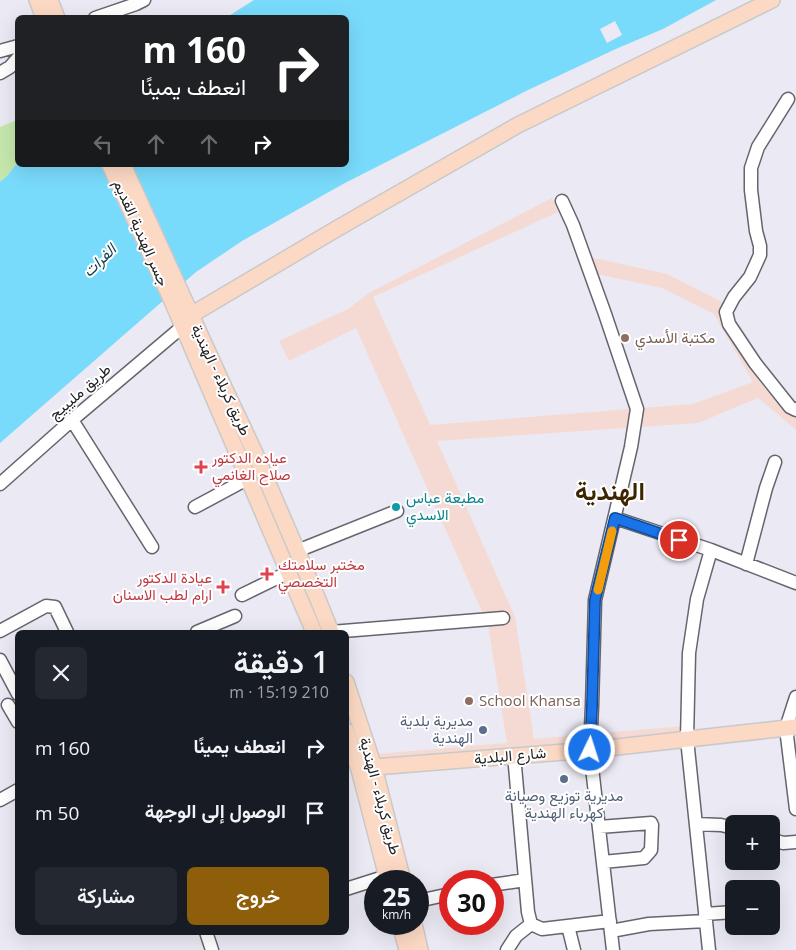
<!DOCTYPE html>
<html lang="ar">
<head>
<meta charset="utf-8">
<style>
	:root { --surface:#171b24; --page:#242831; --text:#f1f3f6; --muted:#9ea1a6; --accent:#8f5e0a }
	body { margin:0; font-family:"Open Sans",Vazirmatn,sans-serif; background:var(--page); color:var(--text); direction:rtl; height:100vh; display:flex; flex-direction:column; font-size:19px; white-space:nowrap }
	* { box-sizing:border-box; margin:0 }
	p { font-size:16px; color:var(--muted) }
	.icon { flex:none; width:28px; height:28px; fill:none; stroke:currentColor; stroke-width:2; stroke-linecap:round; stroke-linejoin:round }
	.map { position:relative; flex:1; overflow:hidden; direction:ltr }
	.panel { position:absolute; left:15px; top:630px; width:334px; height:305px; display:flex; flex-direction:column; background:var(--surface); border-radius:8px; box-shadow:0 5px 20px #0002; direction:rtl }
	.panel>* { flex:none }
	.banner { position:absolute; left:15px; top:15px; width:334px; height:152px; border-radius:8px; box-shadow:0 5px 20px #0002; direction:rtl; background:#202124; color:#fff; overflow:hidden }
	.tools { position:absolute; left:725px; top:815px; display:grid; gap:10px }
	.tools a { display:grid; place-items:center; width:55px; height:55px; border-radius:8px; background:var(--surface); box-shadow:0 5px 20px #0002; font-size:25px }
	.speed { position:absolute; left:364px; top:870px; display:flex; gap:10px; font-size:25px; font-weight:700; text-align:center }
	.speed>* { display:grid; place-content:center; width:65px; height:65px; border-radius:50%; background:var(--surface); box-shadow:0 5px 20px #0002; line-height:1 }
	.speed small { font-size:12px; font-weight:400 }
	.speed .limit { border:8px solid #d22; background:#fff; color:#111 }
	.pin { position:absolute; display:grid; place-items:center; width:42px; height:42px; color:#fff; margin:-21px; border:2px solid #fff; border-radius:50%; box-shadow:0 1px 5px #0007 }
	.me { position:absolute; width:55px; margin:-28px; rotate:4deg; stroke-linejoin:round; filter:drop-shadow(0 0 4px #0008) }
	.turn { display:flex; align-items:center; gap:18px; height:105px; padding:0 20px; font-size:22px }
	.turn .icon { width:65px; height:65px; stroke-width:2.5 }
	.turn b { display:block; font-size:35px; line-height:42px }
	.lanes { display:flex; align-items:center; height:48px; padding:0 20px; background:#0003; justify-content:center; gap:25px; direction:ltr }
	.lanes .off { opacity:.35 }
	.round { display:grid; place-items:center; flex:none; width:52px; height:52px; border-radius:8px; background:var(--page) }
	.summary { display:flex; align-items:center; justify-content:space-between; height:85px; padding:0 20px }
	h1 { font-size:30px; font-weight:600; line-height:38px }
	.action { display:flex; gap:10px; margin-top:auto; padding:10px 20px }
	.action a { flex:1; height:58px; border-radius:8px; background:var(--accent); color:#fff; font-size:20px; font-weight:600; line-height:58px; text-align:center }
	.action a+a { background:var(--page); color:var(--text) }
	ul { padding:0; list-style:none }
	li { display:flex; align-items:center; gap:15px; height:65px; padding:0 20px }
	li div { flex:1 }
	li b { display:block; font-size:19px }
	li em { font-style:normal }
	.map>svg:first-child { display:block }
</style>
</head>
<body>
<div class="map">
<svg width="796" height="950" viewBox="0 0 796 950">
	<rect width="100%" height="100%" fill="#ebe9f3"/>
	<path fill="#f4dad3" d="M 552,198 L 558,212 L 373,297 L 430,425 L 693,404 L 753,382 L 714,314 L 662,288 L 588,272 L 580,255 L 667,274 L 724,303 L 765,378 L 796,405 L 796,430 L 758,398 L 698,423 L 437,441 L 515,617 L 534,739 L 684,726 L 683,746 L 380,776 L 376,754 L 507,743 L 488,625 L 356,328 L 289,361 L 279,341 L 348,309 L 369,293 Z"/>
	<path fill="#c5e7ac" d="M 17,120 L 17,163 L 8,175 L 0,182 L 0,127 Z"/>
	<path fill="#79dbfb" d="M 254,0 L 716,0 L 663,29 L 618,48 L 528,90 L 343,184 L 242,241 L 196,272 L 0,443 L 0,182 L 8,175 L 17,163 L 18,165 L 346,165 L 346,18 L 227,17 Z"/>
	<path fill="#ebe9f3" d="M 615,21 L 622,35 L 607,43 L 600,29 Z"/>
	<g fill="none" stroke-linecap="round" stroke-linejoin="round">
		<defs>
			<path id="minor" d="M 95,18 L 136,4 L 144,0
				M 0,51 L 18,46
				M 0,73 L 10,67 L 18,58
				M 788,99 L 758,147 L 751,168 L 751,190 L 756,231 L 760,246 L 760,255 L 750,277 L 734,297 L 726,312 L 729,324 L 755,363 L 790,407 L 796,410
				M 562,201 L 573,225 L 605,314 L 637,409 L 631,447 L 595,600 L 592,706 L 590,750 L 613,950
				M 72,420 L 152,547
				M 0,484 L 72,420 L 182,327
				M 195,507 L 249,478
				M 615,518 L 711,550 L 796,583
				M 297,551 L 397,511
				M 746,564 L 766,488 L 775,462
				M 242,595 L 289,572
				M 0,631 L 46,606 L 55,607 L 67,632
				M 197,632 L 235,616
				M 331,632 L 503,618
				M 0,660 L 18,694
				M 796,697 L 786,728 L 796,809
				M 8,705 L 18,722
				M 514,755 L 528,912 L 531,924 L 542,929 L 610,921
				M 0,800 L 18,790
				M 696,824 L 721,825 L 734,828
				M 599,827 L 651,823 L 652,825 L 651,850 L 644,858 L 603,862
				M 771,839 L 783,843 L 796,842
				M 492,885 L 525,880
				M 346,889 L 387,876
				M 418,901 L 450,894
				M 705,914 L 734,912
				M 568,926 L 574,950
				M 611,931 L 649,924 L 706,921
				M 206,932 L 212,950
				M 507,950 L 516,936 L 531,924
				M 709,950 L 687,739 L 689,653 L 697,599 L 711,550"/>
			<path id="major" d="M 37,0 L 44,18
				M 50,0 L 57,18
				M 110,165 L 172,301 L 314,632
				M 123,165 L 223,385 L 255,453 L 319,602 L 331,632
				M 191,315 L 338,228 L 518,125 L 772,0
				M 346,682 L 374,767 L 403,881
				M 346,731 L 360,773 L 388,881
				M 374,767 L 590,750 L 796,727
				M 400,924 L 407,950
				M 414,924 L 420,950"/>
		</defs>
		<use href="#minor" stroke="#66646c" stroke-width="15"/>
		<use href="#major" stroke="#cac9ca" stroke-width="18"/>
		<use href="#minor" stroke="#fff" stroke-width="12"/>
		<use href="#major" stroke="#fcd9c4" stroke-width="15"/>
	</g>
	<g fill="none" stroke-linecap="round" stroke-linejoin="round">
		<defs>
			<path id="route" d="M 590,750 L 592,706 L 595,600 L 615,518 L 679,540"/>
		</defs>
		<use href="#route" stroke="#114b97" stroke-width="12"/>
		<use href="#route" stroke="#1a73e8" stroke-width="9"/>
		<path stroke="#f59e0b" stroke-width="9" d="M 598,590 L 612,531"/>
	</g>
	<g fill="#8d6e63" stroke="#fff" stroke-width="2">
		<circle cx="625" cy="338" r="5"/>
		<circle cx="469" cy="701" r="5"/>
	</g>
	<g fill="#e0444e" stroke="#fff" stroke-width="2">
		<path d="M198.5 459.5h5v5h5v5h-5v5h-5v-5h-5v-5h5z"/>
		<path d="M264.5 566.5h5v5h5v5h-5v5h-5v-5h-5v-5h5z"/>
		<path d="M220.5 579.5h5v5h5v5h-5v5h-5v-5h-5v-5h5z"/>
	</g>
	<circle fill="#0f9aa8" stroke="#fff" stroke-width="2" cx="396" cy="507" r="5"/>
	<g fill="#5c6f8a" stroke="#fff" stroke-width="2">
		<circle cx="483" cy="730" r="5"/>
		<circle cx="564" cy="779" r="5"/>
	</g>
	<g text-anchor="middle" stroke-width="4" stroke-linejoin="round" paint-order="stroke">
		<g font-size="15" fill="#212024" stroke="#fff">
			<text transform="translate(141 233) rotate(66)" y="5">جسر الهندية القديم</text>
			<text transform="translate(221 380) rotate(65)" y="5">طريق كربلاء - الهندية</text>
			<text transform="translate(80 392) rotate(-41)" y="5">طريق مليبيج</text>
			<text transform="translate(510 756) rotate(-5)" y="5">شارع البلدية</text>
			<text transform="translate(380 796) rotate(75)" y="5">طريق كربلاء - الهندية</text>
		</g>
		<g font-size="15" fill="#785e54" stroke="#fff" text-anchor="start">
			<text x="635" y="343">مكتبة الأسدي</text>
			<text x="479" y="706">School Khansa</text>
		</g>
		<g font-size="15" fill="#be3a42" stroke="#fff" text-anchor="start">
			<text x="212" y="463">عياده الدكتور<tspan x="212" dy="17">صلاح الغانمي</tspan></text>
			<text x="278" y="570">مختبر سلامتك<tspan x="278" dy="17">التخصصي</tspan></text>
			<text x="212" y="583" text-anchor="end">عيادة الدكتور<tspan x="212" dy="17">ارام لطب الاسنان</tspan></text>
		</g>
		<g font-size="15" fill="#0d838f" stroke="#fff" text-anchor="start">
			<text x="406" y="503">مطبعة عباس<tspan x="406" dy="17">الاسدي</tspan></text>
		</g>
		<g font-size="15" fill="#4e5e75" stroke="#fff" text-anchor="end">
			<text x="473" y="726">مديرية بلدية<tspan x="473" dy="17">الهندية</tspan></text>
			<text x="564" y="801" text-anchor="middle">مديرية توزيع وصيانة<tspan x="564" dy="17">كهرباء الهندية</tspan></text>
		</g>
		<g font-size="16" font-style="italic" fill="#174350" stroke="#fff">
			<text transform="translate(99 260) rotate(-44)" y="6">الفرات</text>
		</g>
		<g font-size="25" font-weight="bold" fill="#3c2501" stroke="#fff">
			<text x="610" y="500">الهندية</text>
		</g>
	</g>
</svg>
<div class="tools">
<a>+</a>
<a>−</a>
</div>
<div class="speed"><div>25<small>km/h</small></div><div class="limit">30</div></div>
<div class="pin" style="left:679px;top:540px;background:#d93025"><svg class="icon" aria-label="arrive" viewBox="0 0 24 24"><path d="M6 21V4h12l-3 4 3 4H6"/></svg></div>
<svg class="me" style="left:590px;top:750px" viewBox="-20 -20 40 40"><circle r="17" fill="#1a73e8" stroke="#fff" stroke-width="3"/><path d="M0-11L8 9 0 5-8 9z" fill="#fff"/></svg>
<div class="banner">
<div class="turn"><svg class="icon" aria-label="right" viewBox="0 0 24 24"><path d="M7 20v-9h11M14 6l5 5-5 5"/></svg><div><b>160 m</b>انعطف يمينًا</div></div>
<div class="lanes"><svg class="icon off" aria-label="left" viewBox="0 0 24 24"><path d="M17 20v-9H6M10 6l-5 5 5 5"/></svg><svg class="icon off" aria-label="ahead" viewBox="0 0 24 24"><path d="M12 20V5M6 11l6-6 6 6"/></svg><svg class="icon off" aria-label="ahead" viewBox="0 0 24 24"><path d="M12 20V5M6 11l6-6 6 6"/></svg><svg class="icon" aria-label="right" viewBox="0 0 24 24"><path d="M7 20v-9h11M14 6l5 5-5 5"/></svg></div>
</div>
<section class="panel">
<div class="summary"><div><h1>1 دقيقة</h1><p>210 m · 15:19</p></div><a class="round"><svg class="icon" aria-label="close" viewBox="0 0 24 24"><path d="M6 6l12 12M18 6L6 18"/></svg></a></div>
<ul>
<li><svg class="icon" aria-label="right" viewBox="0 0 24 24"><path d="M7 20v-9h11M14 6l5 5-5 5"/></svg><div><b>انعطف يمينًا</b></div><em>160 m</em></li>
<li><svg class="icon" aria-label="arrive" viewBox="0 0 24 24"><path d="M6 21V4h12l-3 4 3 4H6"/></svg><div><b>الوصول إلى الوجهة</b></div><em>50 m</em></li>
</ul>
<div class="action"><a>خروج</a><a>مشاركة</a></div>
</section>
</div>
</body>
</html>
